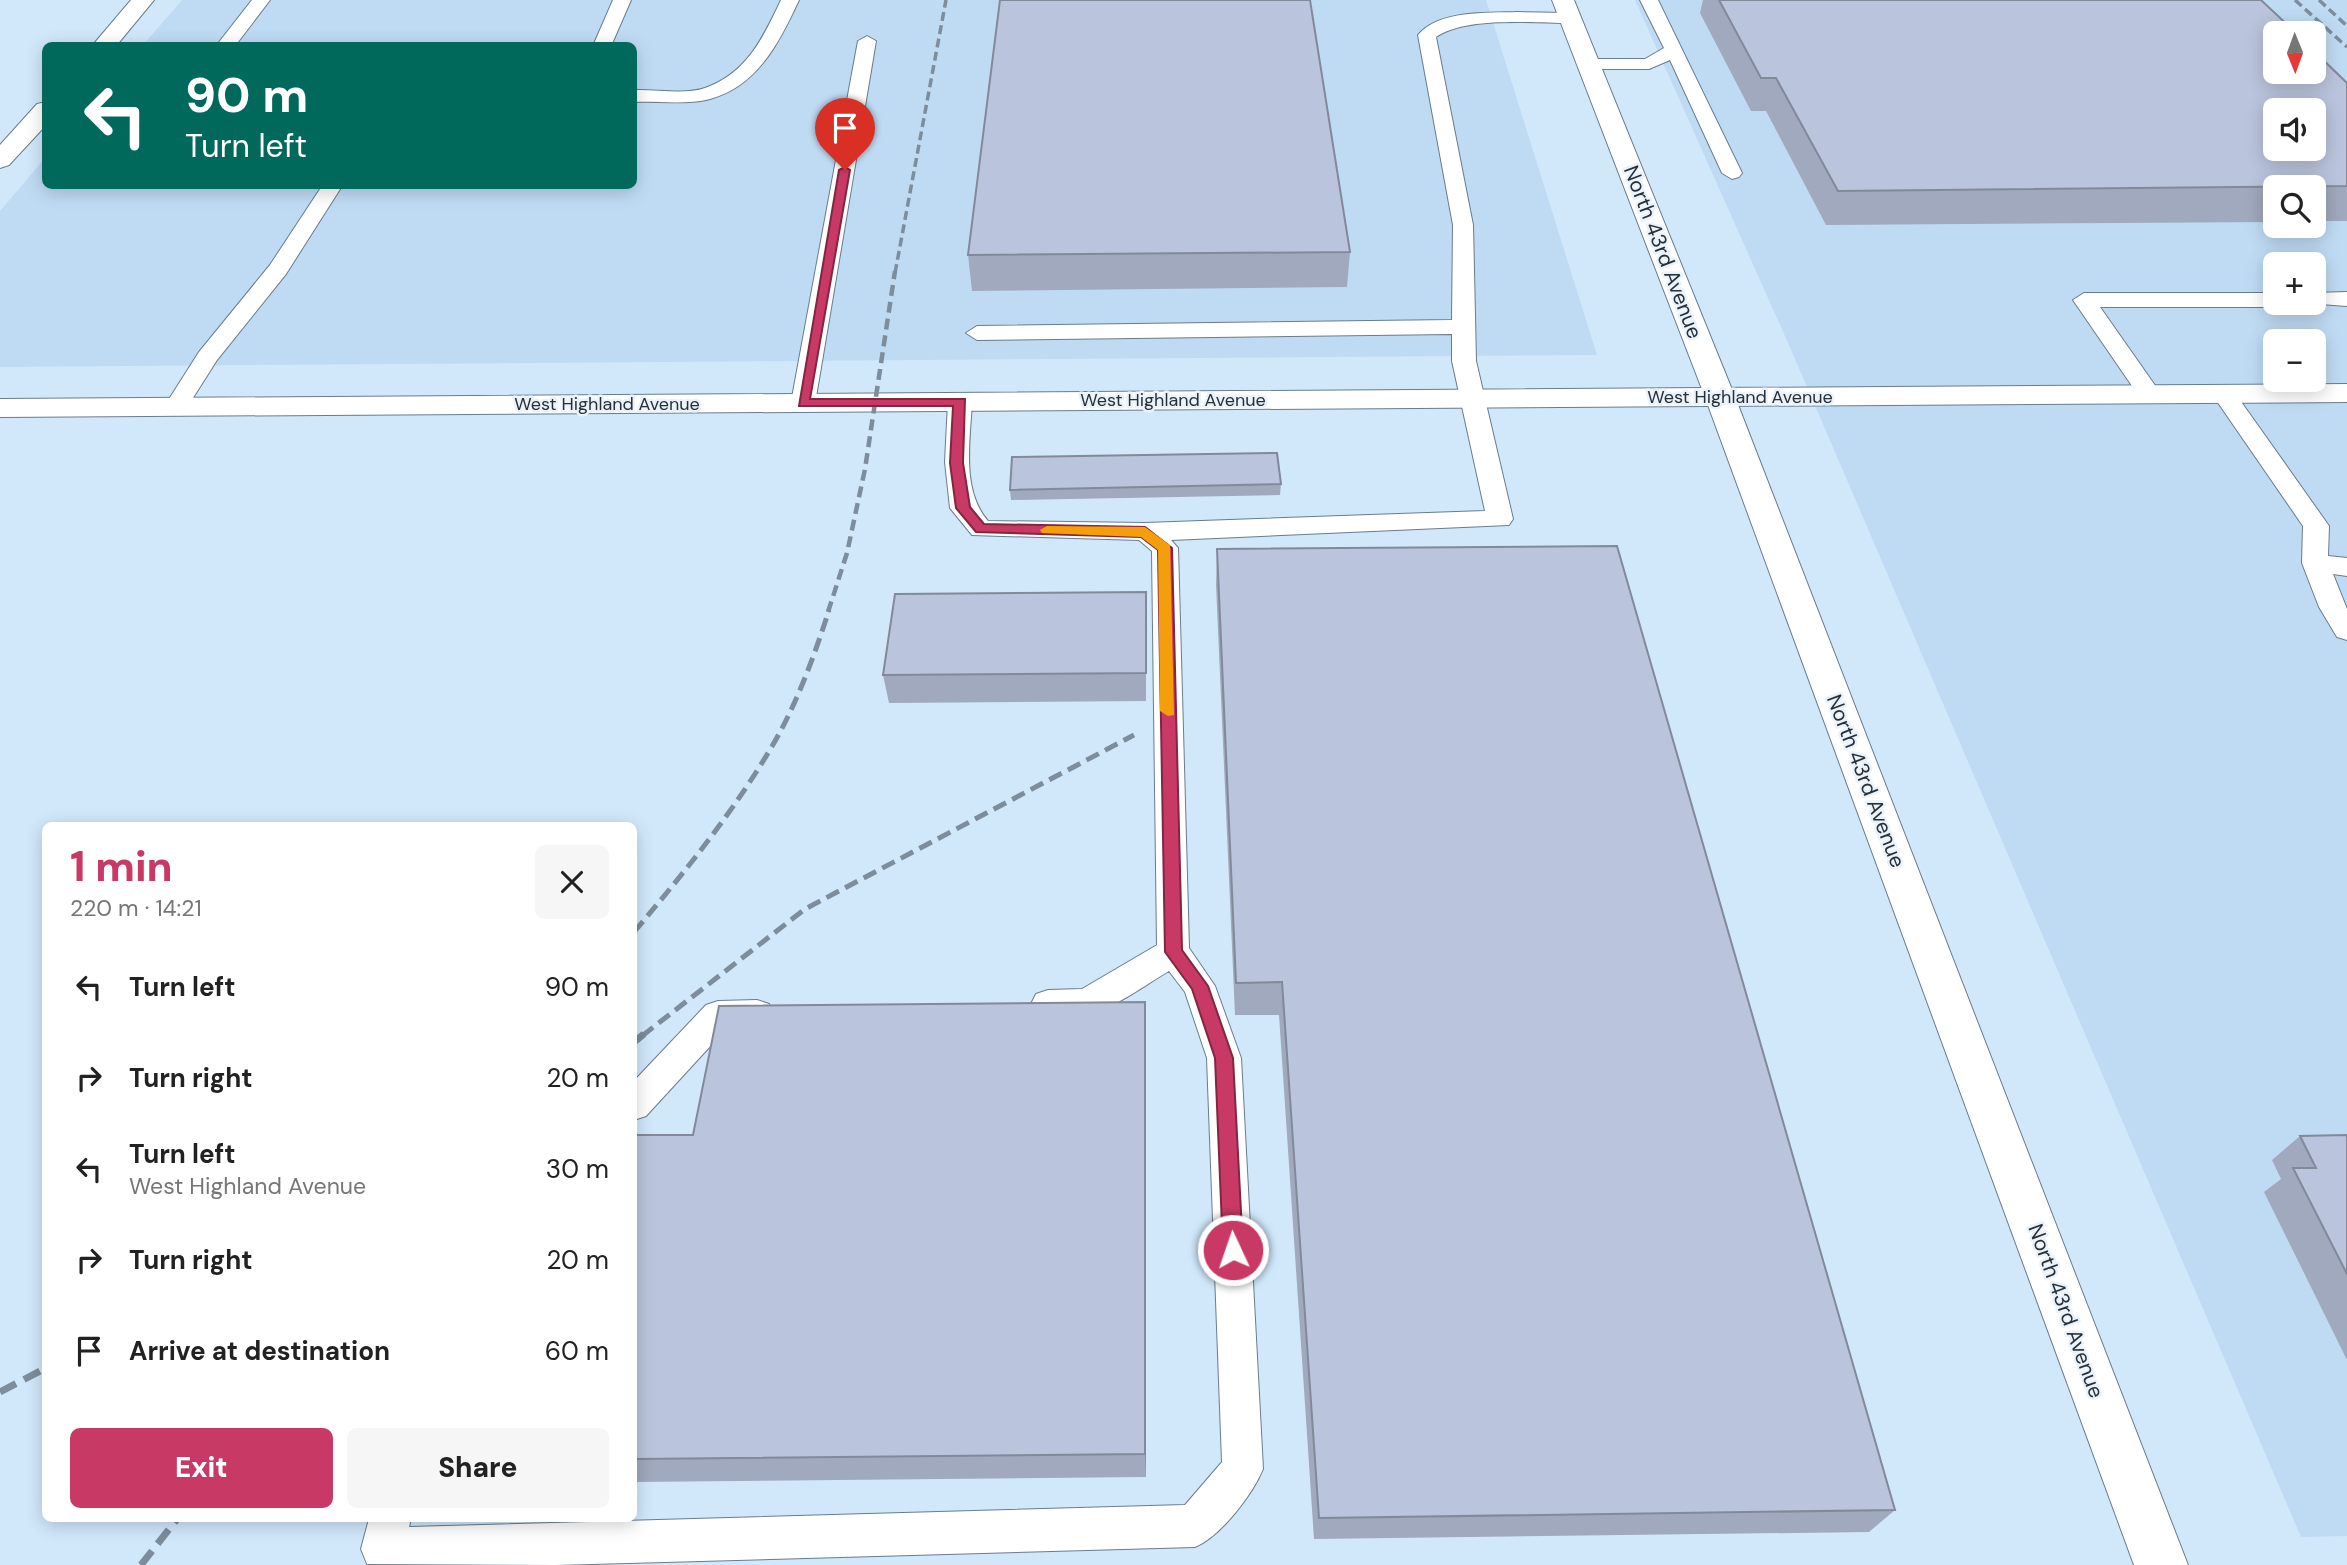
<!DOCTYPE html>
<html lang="en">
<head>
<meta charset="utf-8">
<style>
	:root { --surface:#fff; --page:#f6f6f6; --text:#222; --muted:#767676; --accent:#c83a65 }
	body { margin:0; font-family:"DM Sans",sans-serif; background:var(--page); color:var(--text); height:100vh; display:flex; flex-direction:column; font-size:26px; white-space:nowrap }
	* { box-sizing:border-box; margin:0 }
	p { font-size:23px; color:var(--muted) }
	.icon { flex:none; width:38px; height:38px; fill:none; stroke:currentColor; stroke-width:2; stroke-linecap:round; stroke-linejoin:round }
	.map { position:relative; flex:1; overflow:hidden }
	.panel { position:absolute; left:42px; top:822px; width:595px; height:700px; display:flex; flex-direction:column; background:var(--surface); border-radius:10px; box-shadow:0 4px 18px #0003 }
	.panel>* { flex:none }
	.guide { position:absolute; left:42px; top:42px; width:595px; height:147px; border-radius:10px; box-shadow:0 4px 18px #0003; background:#00695c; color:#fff; overflow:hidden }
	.needle { width:46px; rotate:179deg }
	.fabs { position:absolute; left:2263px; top:21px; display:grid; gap:14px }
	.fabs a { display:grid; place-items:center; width:63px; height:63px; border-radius:10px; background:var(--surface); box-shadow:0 4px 18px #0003; font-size:35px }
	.pin { position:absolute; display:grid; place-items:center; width:60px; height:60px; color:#fff; margin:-72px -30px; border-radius:50% 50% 50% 0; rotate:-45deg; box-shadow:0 0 7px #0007 }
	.pin .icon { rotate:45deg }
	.me { position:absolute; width:77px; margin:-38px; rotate:357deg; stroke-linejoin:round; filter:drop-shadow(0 0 5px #0008) }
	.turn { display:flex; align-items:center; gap:24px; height:147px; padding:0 28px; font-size:32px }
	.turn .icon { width:91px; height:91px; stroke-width:2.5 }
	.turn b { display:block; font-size:49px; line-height:60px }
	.round { display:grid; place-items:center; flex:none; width:74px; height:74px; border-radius:10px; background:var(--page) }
	.headline { display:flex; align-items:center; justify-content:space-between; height:119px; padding:0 28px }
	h1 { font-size:42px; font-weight:800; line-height:52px; color:var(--accent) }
	.action { display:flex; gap:14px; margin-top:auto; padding:14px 28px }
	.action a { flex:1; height:80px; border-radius:10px; background:var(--accent); color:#fff; font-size:28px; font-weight:800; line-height:80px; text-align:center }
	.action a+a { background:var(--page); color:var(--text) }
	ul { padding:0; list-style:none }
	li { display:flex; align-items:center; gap:21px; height:91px; padding:0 28px }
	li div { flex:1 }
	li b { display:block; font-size:26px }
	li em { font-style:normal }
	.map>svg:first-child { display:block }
</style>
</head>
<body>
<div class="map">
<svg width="2347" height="1565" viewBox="0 0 2347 1565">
	<rect width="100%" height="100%" fill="#d1e8fb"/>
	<path fill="#bfdbf4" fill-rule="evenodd" d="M 182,0 L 1486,0 L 1597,355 L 0,367 L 0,211 L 45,158 L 46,186 L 634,186 L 634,46 L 143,45 Z
		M 1635,0 L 2347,0 L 2347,1536 L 2301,1537 L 1792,352 ZM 2275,33 L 2314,33 L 2314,72 L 2275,72 ZM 2275,110 L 2314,110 L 2314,149 L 2275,149 ZM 2275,187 L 2314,187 L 2314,226 L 2275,226 ZM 2275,264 L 2314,264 L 2314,303 L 2275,303 ZM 2275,341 L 2314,341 L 2314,380 L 2275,380 Z"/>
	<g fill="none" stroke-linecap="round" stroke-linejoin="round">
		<defs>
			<path id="service" d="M 252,0 L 270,0 L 235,46 L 216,46 Z
				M 613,0 L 631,0 L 611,46 L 593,46 Z
				M 781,0 L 799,0 C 780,41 758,86 710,99 C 688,105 657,101 634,102 L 634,90 C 655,89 685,95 705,88 C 747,73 763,38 781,0 Z
				M 1640,0 L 1658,0 L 1742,173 L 1739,177 L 1732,179 L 1722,173 L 1670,60 L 1649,69 L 1589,69 L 1580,64 L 1589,59 L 1645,59 L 1664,48 Z
				M 1517,12 L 1570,13 L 1579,18 L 1570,23 C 1534,23 1466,16 1436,37 L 1473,225 L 1476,361 L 1513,519 L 1509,525 L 1171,540 L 1178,548 L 1189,948 L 1215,986 L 1241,1058 L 1263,1469 C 1253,1494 1220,1537 1195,1547 L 556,1565 L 367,1564 L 361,1549 L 369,1519 L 411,1519 L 409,1527 L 1185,1505 L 1222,1462 L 1207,1058 L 1185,992 L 1169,971 C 1128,995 1086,1032 1036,1014 L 1031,1004 L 1036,994 L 1048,990 L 1082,989 L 1157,945 L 1152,551 L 1139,540 L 972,535 L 950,508 L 945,462 L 948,402 L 952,397 L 968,397 L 972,402 C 970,441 961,490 988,521 L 1145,523 L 1485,511 L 1452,361 L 1452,334 L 977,340 L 966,333 L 977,326 L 1452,320 L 1453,225 L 1418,35 C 1438,10 1488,13 1517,12 Z
				M 867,36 L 876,41 L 815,403 L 811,408 L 795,408 L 791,403 L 858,41 Z
				M 322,186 L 342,186 L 286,274 L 217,360 L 184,412 L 168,412 L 164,407 L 199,352 L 270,265 Z
				M 2347,292 L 2347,306 L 2306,303 L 2314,303 L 2314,293 Z
				M 2084,293 L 2275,293 L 2275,303 L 2284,303 L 2275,307 L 2100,307 L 2161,394 L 2157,399 L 2141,399 L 2073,300 Z
				M 2224,387 L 2232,389 L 2329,526 L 2328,556 L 2347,558 L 2347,576 L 2333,574 L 2347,609 L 2347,640 L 2337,637 L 2319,607 L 2302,563 L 2303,526 L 2212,394 L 2216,389 Z
				M 757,1000 L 769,1004 L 774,1014 L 769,1024 L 757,1028 L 726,1029 L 646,1116 L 634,1120 L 634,1081 L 706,1005 L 718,1001 Z"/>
			<path id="minor" d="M 131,0 L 154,0 L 116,46 L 92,46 Z
				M 46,102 L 46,125 L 9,165 L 0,168 L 0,145 L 37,104 Z
				M 2347,384 L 2347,402 L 0,417 L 0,399 Z"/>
			<path id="secondary" d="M 1552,0 L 1574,0 L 1735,397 L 2188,1565 L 2134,1565 L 1705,397 Z"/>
		</defs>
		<use href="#service" stroke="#687c8d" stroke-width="2"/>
		<use href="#minor" stroke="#687c8d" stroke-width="2"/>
		<use href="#secondary" stroke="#687c8d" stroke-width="2"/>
		<use href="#service" fill="#fff" fill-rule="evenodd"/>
		<use href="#minor" fill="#fff" fill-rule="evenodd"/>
		<use href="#secondary" fill="#fff" fill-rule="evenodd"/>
		<path stroke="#7d8d9b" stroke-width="3.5" stroke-dasharray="9 4.5" stroke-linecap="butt" d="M 2295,0 L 2347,47
			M 2319,0 L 2347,26
			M 895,273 L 946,0"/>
		<path stroke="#7d8d9b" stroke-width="4.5" stroke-dasharray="11 6" stroke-linecap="butt" d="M 828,612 L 847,553 L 865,469 L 895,271"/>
		<path stroke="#7d8d9b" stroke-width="5" stroke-dasharray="14 7" stroke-linecap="butt" d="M 634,932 C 683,874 732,814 771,748 C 796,706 814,657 829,610
			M 642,1036 L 805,909 L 1134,735"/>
		<path stroke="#7d8d9b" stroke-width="7" stroke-dasharray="18 9" stroke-linecap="butt" d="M 634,1042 L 644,1034
			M 0,1392 L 46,1368
			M 141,1565 L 177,1519"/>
	</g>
	<path fill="#a0a9bd" d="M 1703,0 L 2261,0 L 2347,83 L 2347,221 L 2314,221 L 2314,187 L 2275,187 L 2275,222 L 1826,225 L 1766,111 L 1751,111 L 1700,13 Z
		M 1350,252 L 1347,287 L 972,291 L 968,255 Z
		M 1281,484 L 1280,495 L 1011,500 L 1010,490 Z
		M 1217,549 L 1895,1510 L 1869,1532 L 1314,1539 L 1279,1015 L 1235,1015 L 1216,585 Z
		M 1146,592 L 1146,701 L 889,703 L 883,675 Z
		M 1145,1002 L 1146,1477 L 634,1482 L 634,1135 L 693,1135 Z
		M 2347,1135 L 2347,1360 L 2264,1192 L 2281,1179 L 2272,1160 L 2300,1136 Z"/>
	<path fill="#82899a" d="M 1145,1002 L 1146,1034 L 1146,1477 L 1145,1454 Z"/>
	<path fill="#bac4dc" stroke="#82899a" stroke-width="2" fill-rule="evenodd" d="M 1000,0 L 1310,0 L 1350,252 L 968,255 Z
		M 1719,0 L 2261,0 L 2296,33 L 2275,33 L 2275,72 L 2314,72 L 2314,51 L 2347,83 L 2347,186 L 1838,191 L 1776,78 L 1761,78 ZM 2275,110 L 2314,110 L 2314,149 L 2275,149 Z
		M 1277,453 L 1281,484 L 1010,490 L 1012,457 Z
		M 1617,546 L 1895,1510 L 1319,1518 L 1282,982 L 1236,983 L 1217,549 Z
		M 1146,592 L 1146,673 L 883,675 L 895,594 Z
		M 1145,1002 L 1145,1454 L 634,1459 L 634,1135 L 693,1135 L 719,1006 Z
		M 2347,1135 L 2347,1274 L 2293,1168 L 2316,1168 L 2300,1136 Z"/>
	<path fill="#c83a65" stroke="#822642" stroke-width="2" d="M 845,167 L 850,170 L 810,399 L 965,399 L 963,463 L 970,507 L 984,524 L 1145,527 L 1172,548 L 1182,950 L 1208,986 L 1233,1058 L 1243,1250 L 1240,1257 L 1233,1260 L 1226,1257 L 1223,1250 L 1215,1058 L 1192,989 L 1165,952 L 1158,550 L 1141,537 L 976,532 L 956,508 L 950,463 L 953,406 L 799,406 L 839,170 Z"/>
	<path fill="#f59e0b" d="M 1047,526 L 1145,527 L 1170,545 L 1174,715 L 1168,716 L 1160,711 L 1158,550 L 1141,537 L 1042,533 L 1040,530 Z"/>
	<g text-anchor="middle" stroke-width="5" stroke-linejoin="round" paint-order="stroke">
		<g font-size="18" fill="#272f37" stroke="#eaf3fb">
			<text x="1740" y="403">West Highland Avenue</text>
			<text x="1173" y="406">West Highland Avenue</text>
			<text x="607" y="410">West Highland Avenue</text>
		</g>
		<g font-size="21" fill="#272f37" stroke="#eaf3fb">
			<text transform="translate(1663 252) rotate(69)" y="7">North 43rd Avenue</text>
			<text transform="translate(1866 781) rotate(69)" y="7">North 43rd Avenue</text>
			<text transform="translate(2066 1311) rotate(70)" y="7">North 43rd Avenue</text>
		</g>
	</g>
</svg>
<div class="fabs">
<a><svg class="needle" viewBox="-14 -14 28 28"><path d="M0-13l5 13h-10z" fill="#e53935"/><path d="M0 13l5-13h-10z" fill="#767676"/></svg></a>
<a><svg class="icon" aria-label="sound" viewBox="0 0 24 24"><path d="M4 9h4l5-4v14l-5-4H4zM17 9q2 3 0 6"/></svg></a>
<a><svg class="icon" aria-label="search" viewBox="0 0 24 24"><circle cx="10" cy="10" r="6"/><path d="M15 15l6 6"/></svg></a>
<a>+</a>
<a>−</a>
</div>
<div class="pin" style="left:845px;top:170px;background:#d93025"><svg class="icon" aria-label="arrive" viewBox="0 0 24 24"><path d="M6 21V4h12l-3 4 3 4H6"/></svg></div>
<svg class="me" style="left:1233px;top:1250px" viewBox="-20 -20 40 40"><circle r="17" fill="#c83a65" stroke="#fff" stroke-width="3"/><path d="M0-11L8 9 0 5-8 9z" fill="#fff"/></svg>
<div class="guide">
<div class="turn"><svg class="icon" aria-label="left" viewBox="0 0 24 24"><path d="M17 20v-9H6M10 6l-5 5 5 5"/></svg><div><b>90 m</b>Turn left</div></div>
</div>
<section class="panel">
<div class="headline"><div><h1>1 min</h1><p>220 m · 14:21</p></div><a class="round"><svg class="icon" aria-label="close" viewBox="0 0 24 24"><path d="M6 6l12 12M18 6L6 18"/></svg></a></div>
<ul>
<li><svg class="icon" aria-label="left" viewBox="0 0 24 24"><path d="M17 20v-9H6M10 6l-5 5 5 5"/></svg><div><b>Turn left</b></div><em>90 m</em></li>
<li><svg class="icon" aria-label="right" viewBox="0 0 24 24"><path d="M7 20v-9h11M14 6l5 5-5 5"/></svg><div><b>Turn right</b></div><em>20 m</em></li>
<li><svg class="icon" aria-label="left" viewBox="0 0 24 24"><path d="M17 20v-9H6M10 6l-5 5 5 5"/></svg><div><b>Turn left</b><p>West Highland Avenue</p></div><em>30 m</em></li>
<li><svg class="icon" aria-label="right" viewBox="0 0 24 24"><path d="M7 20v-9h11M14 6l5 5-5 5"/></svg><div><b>Turn right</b></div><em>20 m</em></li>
<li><svg class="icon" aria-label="arrive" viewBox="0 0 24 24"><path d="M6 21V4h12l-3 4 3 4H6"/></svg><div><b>Arrive at destination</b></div><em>60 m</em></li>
</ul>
<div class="action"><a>Exit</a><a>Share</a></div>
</section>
</div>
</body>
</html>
